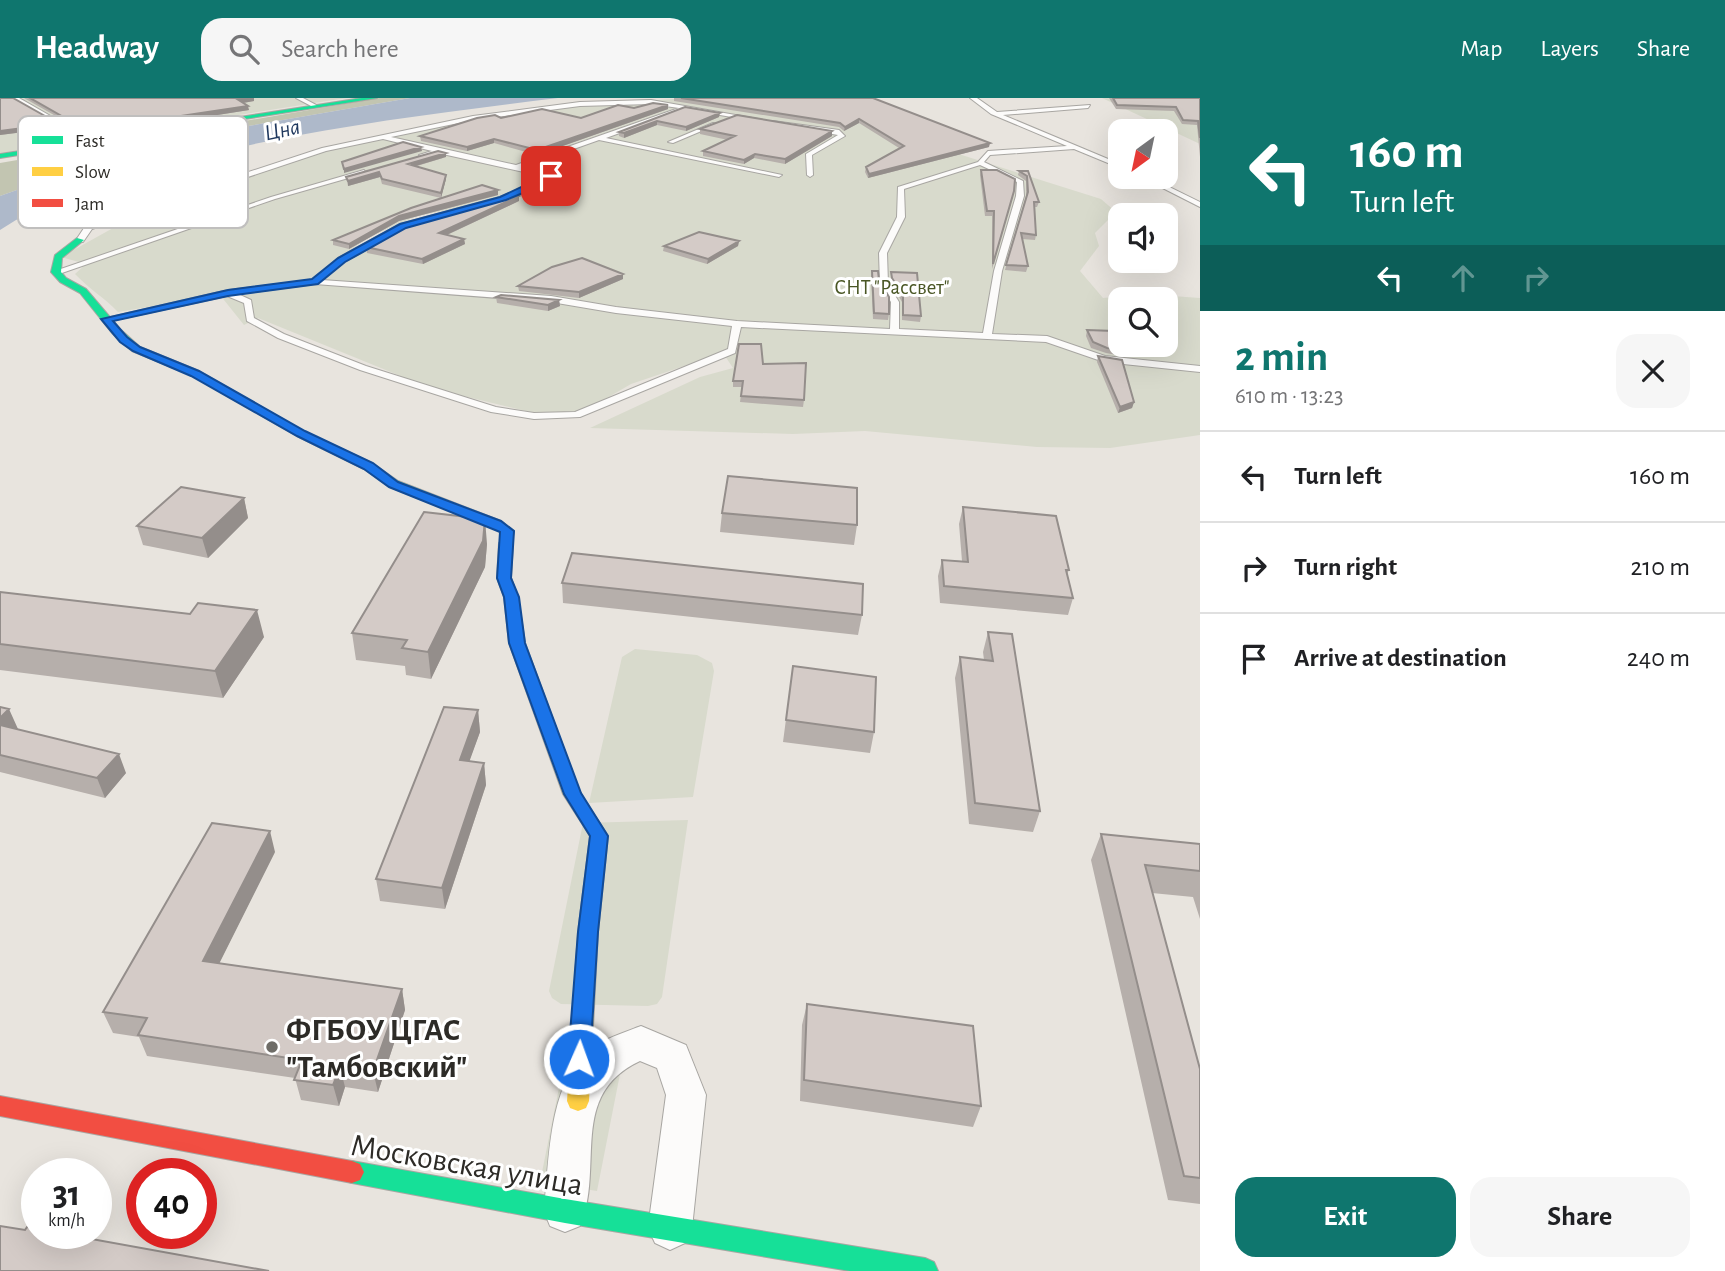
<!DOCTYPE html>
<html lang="en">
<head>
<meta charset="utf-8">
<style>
	:root { --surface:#fff; --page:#f6f6f6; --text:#202124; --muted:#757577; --line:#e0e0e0; --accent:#0f766e }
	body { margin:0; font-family:"Alegreya Sans",sans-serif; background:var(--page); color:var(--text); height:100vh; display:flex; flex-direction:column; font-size:26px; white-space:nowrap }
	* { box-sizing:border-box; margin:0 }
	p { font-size:23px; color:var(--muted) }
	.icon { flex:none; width:38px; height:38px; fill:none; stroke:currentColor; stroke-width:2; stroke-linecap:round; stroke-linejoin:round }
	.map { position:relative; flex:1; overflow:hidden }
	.panel { display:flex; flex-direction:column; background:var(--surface); width:525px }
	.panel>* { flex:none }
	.top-card { background:#0f766e; color:#fff; overflow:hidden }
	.needle { width:46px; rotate:213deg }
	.buttons { position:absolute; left:1108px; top:21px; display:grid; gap:14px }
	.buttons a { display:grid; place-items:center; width:70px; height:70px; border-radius:14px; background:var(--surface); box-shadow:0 7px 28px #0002; font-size:35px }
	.speed { position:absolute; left:21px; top:1060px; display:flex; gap:14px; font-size:35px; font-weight:700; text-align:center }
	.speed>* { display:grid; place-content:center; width:91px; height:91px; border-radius:50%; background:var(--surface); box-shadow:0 7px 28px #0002; line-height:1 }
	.speed small { font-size:18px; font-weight:400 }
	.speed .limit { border:10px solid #d22; background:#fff; color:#111 }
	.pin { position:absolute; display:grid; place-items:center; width:60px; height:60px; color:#fff; margin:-30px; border-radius:14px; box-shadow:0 4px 10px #0006 }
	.me { position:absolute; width:77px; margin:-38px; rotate:2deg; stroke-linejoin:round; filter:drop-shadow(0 0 5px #0008) }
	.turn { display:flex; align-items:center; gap:24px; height:147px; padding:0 35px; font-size:32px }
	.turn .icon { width:91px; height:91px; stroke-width:2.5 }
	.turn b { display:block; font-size:49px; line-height:60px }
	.lanes { display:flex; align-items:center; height:66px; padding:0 35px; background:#0003; justify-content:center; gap:35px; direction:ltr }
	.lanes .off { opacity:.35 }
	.round { display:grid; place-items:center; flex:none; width:74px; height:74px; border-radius:21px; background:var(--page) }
	.summary { display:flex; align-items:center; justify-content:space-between; height:119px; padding:0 35px }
	h1 { font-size:42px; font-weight:600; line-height:52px; color:var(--accent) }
	.button { display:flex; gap:14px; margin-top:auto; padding:14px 35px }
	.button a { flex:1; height:80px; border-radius:21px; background:var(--accent); color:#fff; font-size:28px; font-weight:600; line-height:80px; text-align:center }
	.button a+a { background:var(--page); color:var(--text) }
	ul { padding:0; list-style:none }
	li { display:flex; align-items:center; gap:21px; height:91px; padding:0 35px; border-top:2px solid var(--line) }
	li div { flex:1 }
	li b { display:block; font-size:26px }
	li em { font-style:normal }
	header { display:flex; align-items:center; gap:42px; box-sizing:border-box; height:98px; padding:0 35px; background:var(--accent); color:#fff }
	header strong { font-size:33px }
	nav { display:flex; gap:38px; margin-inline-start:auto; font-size:24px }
	.search { width:490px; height:63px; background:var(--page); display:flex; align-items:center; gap:18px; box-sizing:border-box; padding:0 24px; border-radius:21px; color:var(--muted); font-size:26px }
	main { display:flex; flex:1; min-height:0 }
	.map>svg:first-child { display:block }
</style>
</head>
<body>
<header>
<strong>Headway</strong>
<div class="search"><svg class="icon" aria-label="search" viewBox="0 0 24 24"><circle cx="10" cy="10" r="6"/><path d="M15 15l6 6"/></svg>Search here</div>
<nav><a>Map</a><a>Layers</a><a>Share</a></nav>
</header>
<main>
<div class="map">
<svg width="1200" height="1173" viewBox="0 0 1200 1173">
	<rect width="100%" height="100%" fill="#e8e4de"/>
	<path fill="#d8dacc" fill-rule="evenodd" d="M 0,0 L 346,0 L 0,55 Z
		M 689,0 L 824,0 L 889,34 L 1101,101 L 1116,114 L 1095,135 L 1099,148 L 1080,173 L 1103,200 L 1145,196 L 1200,200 L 1200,337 L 1110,350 L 1037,349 L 865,333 L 793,336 L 590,330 L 700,279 L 733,270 L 723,255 L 631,286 L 595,307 L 575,314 L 534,315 L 430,290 L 258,220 L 244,227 L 220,197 L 118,214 C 105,200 89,191 75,176 L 86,166 L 61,159 L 140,115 L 260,73 L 341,49 L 484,18 L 566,8 ZM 546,80 L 556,83 L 367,150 L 325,179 L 314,180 L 367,140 L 417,118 L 484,105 ZM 1120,201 L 1166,201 L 1166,247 L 1120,247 Z
		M 1102,0 L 1200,0 L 1200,46 Z
		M 635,551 L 697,557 L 712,565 L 714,573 L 693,699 L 589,705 L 622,559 Z
		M 688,722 L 662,899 L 657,906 L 648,908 L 561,906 L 552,900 L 549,893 L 583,725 Z
		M 564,965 L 620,976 L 597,1093 L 540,1084 Z"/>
	<path fill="#c2c5b1" d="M 379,0 L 410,0 L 196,37 L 76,71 L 0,98 L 0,65 Z"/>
	<path fill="#aeb9ca" d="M 410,0 L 558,0 C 460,12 361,24 264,44 C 178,61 98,94 16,122 L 0,132 L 0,98 L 76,71 L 196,37 Z"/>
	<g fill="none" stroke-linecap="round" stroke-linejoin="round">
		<defs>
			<path id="lane" d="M 12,0 L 19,0 L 96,44 L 91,45 Z
				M 296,0 L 303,0 L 318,8 L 313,9 Z
				M 970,0 L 977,0 L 997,14 L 1090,7 L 1088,10 L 1003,17 L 1120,66 L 1120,70 L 1074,51 L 990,57 L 984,64 L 1023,83 L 1024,98 L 1002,173 L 992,236 L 1047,238 L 1105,258 L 1200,268 L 1200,274 L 1104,264 L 1046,244 L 741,229 L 735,255 L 580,319 L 534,321 L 491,314 L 360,272 L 278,240 L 247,223 L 244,205 L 227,198 L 106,224 L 102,221 L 228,192 L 313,182 L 338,160 L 400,126 L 500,99 L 546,79 L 438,55 L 421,60 L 419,57 L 432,53 L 383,41 L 326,53 L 92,131 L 83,144 L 76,142 L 86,127 L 322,50 L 473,18 L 580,4 L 651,2 L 758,21 L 755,23 L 685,11 L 606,40 L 782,77 L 779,79 L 599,42 L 523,69 L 554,78 L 554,80 L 506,103 L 406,130 L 344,164 L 322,182 L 551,198 L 616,209 L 737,223 L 890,231 L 891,204 L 880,186 L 879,155 L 897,119 L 898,89 L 978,64 L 988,53 L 1067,48 L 991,16 ZM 651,6 L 679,10 L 516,67 L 391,39 L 473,22 L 580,8 ZM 980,67 L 1017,84 L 1016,98 L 994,173 L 983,235 L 899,231 L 899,204 L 888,186 L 887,155 L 905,119 L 904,91 ZM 315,186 L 551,204 L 616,215 L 732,228 L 728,251 L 575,314 L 534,315 L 496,309 L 366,268 L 284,236 L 254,220 L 251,202 L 238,196 Z
				M 773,23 L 839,32 L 845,38 L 812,57 L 813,77 L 810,79 L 807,77 L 806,56 L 838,37 L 775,26 Z
				M 713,25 L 718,26 L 673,45 L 668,44 Z
				M 364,72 L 366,75 L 275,101 L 59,176 L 52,174 L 271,99 Z
				M 1141,79 L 1149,79 L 1200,104 L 1200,109 Z"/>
			<path id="street" d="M 641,928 L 686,947 L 706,997 L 692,1130 L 685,1145 L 670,1152 L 655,1145 L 648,1130 L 666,997 L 657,970 L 640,963 C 567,997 605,1069 580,1128 L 565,1134 L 550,1128 L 544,1113 C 549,1065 548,988 587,954 C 602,941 623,935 641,928 Z"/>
			<path id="fast" d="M 362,0 L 377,0 L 0,60 L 0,56 Z
				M 77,140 L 84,142 L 62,160 L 61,174 L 66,180 L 86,191 L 120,231 L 140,249 L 199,273 L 305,334 L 372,365 L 398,383 L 501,423 L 514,433 L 511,448 L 501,448 L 500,434 L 491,429 L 390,389 L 364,371 L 297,338 L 191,277 L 132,253 L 112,235 L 80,195 L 60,184 L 51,174 L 55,157 Z
				M 352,1063 L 565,1101 L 925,1160 L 934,1164 L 938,1173 L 850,1173 L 565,1125 L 352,1085 L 344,1082 L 340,1074 L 344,1066 Z"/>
			<path id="slow" d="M 506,441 L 513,445 L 511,480 L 518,499 L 525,545 L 580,695 L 608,738 L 598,834 L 589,1003 L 586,1010 L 578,1013 L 570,1010 L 567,1003 L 578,834 L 590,738 L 563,696 L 509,545 L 504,499 L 497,480 L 499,445 Z"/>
			<path id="jam" d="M 0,998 L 352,1063 L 360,1066 L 364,1074 L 360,1082 L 352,1085 L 0,1018 Z"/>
		</defs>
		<use href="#lane" stroke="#a8a6a2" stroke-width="2"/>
		<use href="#street" stroke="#a8a6a2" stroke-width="2"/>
		<use href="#fast" stroke="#a8a6a2" stroke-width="2"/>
		<use href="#slow" stroke="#a8a6a2" stroke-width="2"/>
		<use href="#jam" stroke="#a8a6a2" stroke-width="2"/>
		<use href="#lane" fill="#fcfbfa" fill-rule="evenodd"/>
		<use href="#street" fill="#fcfbfa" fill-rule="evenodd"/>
		<use href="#fast" fill="#16e098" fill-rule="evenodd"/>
		<use href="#slow" fill="#ffcf43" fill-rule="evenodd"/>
		<use href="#jam" fill="#f24e42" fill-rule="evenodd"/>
	</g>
	<path fill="#b6afab" d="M 0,0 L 69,35 L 60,37 L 47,31 L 0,37 Z
		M 24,0 L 254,0 L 254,3 L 243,5 L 249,12 L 135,30 L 128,25 L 82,33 Z
		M 674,0 L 873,0 L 989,49 L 868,80 L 865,74 L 866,69 L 899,50 L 859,25 L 844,33 L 839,29 L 674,3 Z
		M 1109,0 L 1200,0 L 1200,59 L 1197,27 L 1182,26 L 1174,13 L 1116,11 Z
		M 685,9 L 719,19 L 686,33 L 657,27 L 624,40 L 619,38 L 619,34 Z
		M 634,10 L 668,11 L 537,57 L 494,45 L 467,53 L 421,43 L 420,38 L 501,20 L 581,20 Z
		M 700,31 L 832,33 L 832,38 L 785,66 L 754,60 L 744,66 L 703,58 L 703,53 L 728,42 L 700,36 Z
		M 446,59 L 417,68 L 446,81 L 441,100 L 498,97 L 399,123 L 349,151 L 333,147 L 333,142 L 441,100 L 382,86 L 380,79 L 348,88 L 346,79 Z
		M 981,72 L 1013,98 L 992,171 L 992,118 L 985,118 L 980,77 Z
		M 1019,73 L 1028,73 L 1039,104 L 1037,109 L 1034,109 L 1036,137 L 1035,142 L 1022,141 L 1028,168 L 1026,174 L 1005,172 L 1026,98 L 1026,83 L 1018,77 Z
		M 519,103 L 447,137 L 464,141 L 465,146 L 423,166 L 367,155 L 366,149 Z
		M 242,105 L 184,126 L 140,118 L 139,113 Z
		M 739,143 L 738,148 L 707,166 L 663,153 L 664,148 Z
		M 872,173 L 879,182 L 889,216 L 888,222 L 873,221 L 871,178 Z
		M 891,174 L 921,218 L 920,224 L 902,222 L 902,204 L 891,185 Z
		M 623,181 L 579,200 L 519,193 L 518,188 Z
		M 496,199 L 559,202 L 560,208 L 548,213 L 497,205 Z
		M 1087,232 L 1119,251 L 1117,257 L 1106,255 L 1091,250 L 1086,238 Z
		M 1098,258 L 1134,304 L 1132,310 L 1118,315 L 1097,264 Z
		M 763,266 L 804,302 L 803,309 L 740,304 L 742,289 L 733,289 L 733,283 Z
		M 244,400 L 248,420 L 208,460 L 143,447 L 137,428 Z
		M 963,409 L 1069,472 L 1067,476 L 1073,500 L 1068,517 L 940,505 L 938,478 L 942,462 L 962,463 L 959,426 Z
		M 722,415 L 857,427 L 854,447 L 720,434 Z
		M 487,446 L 485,469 L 431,581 L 406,577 L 405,568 L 356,562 L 352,535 Z
		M 562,485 L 862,517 L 858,537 L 563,505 Z
		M 0,494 L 190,516 L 264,539 L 223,600 L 0,572 Z
		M 988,534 L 1040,713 L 1033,734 L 969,726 L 955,580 L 960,559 L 984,562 L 983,554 Z
		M 793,568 L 874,634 L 870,655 L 783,644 Z
		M 0,609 L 17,631 L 126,675 L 105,700 L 0,674 Z
		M 478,612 L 480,634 L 469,663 L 484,665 L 486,687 L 445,811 L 380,803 L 376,781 Z
		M 1101,736 L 1200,746 L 1200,821 L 1193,799 L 1152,795 L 1200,971 L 1200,1106 L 1168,1102 L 1091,762 Z
		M 275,754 L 219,865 L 402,891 L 405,912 L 378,994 L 345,989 L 339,1008 L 301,1002 L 295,980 L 147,958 L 139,939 L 113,935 L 103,914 Z
		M 807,906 L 981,1008 L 973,1029 L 800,1003 L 802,927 Z"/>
	<path fill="#948e8b" d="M 247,0 L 254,0 L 254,3 L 237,6 L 237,1 Z
		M 668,7 L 668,11 L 537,57 L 537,52 Z
		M 248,8 L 249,12 L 135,30 L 134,25 Z
		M 720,15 L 719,19 L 686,33 L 686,29 Z
		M 127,20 L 128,25 L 82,33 L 81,29 Z
		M 859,21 L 859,25 L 844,33 L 845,29 Z
		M 657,23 L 657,27 L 624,40 L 624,35 Z
		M 46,27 L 47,31 L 0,37 L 0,33 Z
		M 68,31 L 69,35 L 60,37 L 59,33 Z
		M 832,33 L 832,38 L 785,66 L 785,61 Z
		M 494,41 L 494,45 L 467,53 L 467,49 Z
		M 990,45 L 989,49 L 868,80 L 869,76 Z
		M 421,49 L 422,53 L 344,75 L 344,71 Z
		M 446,55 L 446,59 L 409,70 L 408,66 Z
		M 755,56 L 754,60 L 744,66 L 744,62 Z
		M 379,74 L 380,79 L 348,88 L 348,83 Z
		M 446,77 L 446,81 L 441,100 L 441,95 Z
		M 498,92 L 498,97 L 399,123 L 349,151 L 349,146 L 399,118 Z
		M 519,98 L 519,103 L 440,140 L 439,135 Z
		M 241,100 L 242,105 L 184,126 L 183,121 Z
		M 464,141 L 465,146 L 423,166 L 422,161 Z
		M 739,143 L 738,148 L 707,166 L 708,161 Z
		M 623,176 L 623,181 L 579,200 L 579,194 Z
		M 559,202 L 560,208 L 548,213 L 548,207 Z
		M 1134,304 L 1132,310 L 1118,315 L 1120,309 Z
		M 244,400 L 248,420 L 208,460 L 202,440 Z
		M 485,421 L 487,446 L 485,469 L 431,581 L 428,554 Z
		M 257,512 L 264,539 L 223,600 L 215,573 Z
		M 9,611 L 18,631 L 3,646 L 0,639 L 0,620 Z
		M 478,612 L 480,634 L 462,684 L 460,662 Z
		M 119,656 L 126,675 L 105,700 L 97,680 Z
		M 484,665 L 486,687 L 445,811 L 442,790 Z
		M 270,733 L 275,754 L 210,884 L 203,863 Z
		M 402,891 L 405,912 L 378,994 L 373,973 Z
		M 340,969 L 345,989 L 339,1008 L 333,987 Z"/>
	<path fill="#d4cbc7" stroke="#948e8b" stroke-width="2" d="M 0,0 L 13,0 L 68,31 L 59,33 L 46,27 L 0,33 Z
		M 30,0 L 247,0 L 237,1 L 248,8 L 134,25 L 127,20 L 81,29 Z
		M 681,0 L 873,0 L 990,45 L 869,76 L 866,69 L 904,48 L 859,21 L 845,29 L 840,25 Z
		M 1113,0 L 1200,0 L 1200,40 L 1198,23 L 1183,22 L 1176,9 L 1117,7 Z
		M 653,5 L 668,7 L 537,52 L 494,41 L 467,49 L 420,38 L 477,20 L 495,17 L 501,20 L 542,11 L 581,20 L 618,7 L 634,10 Z
		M 685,9 L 720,15 L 686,29 L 657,23 L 624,35 L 619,34 Z
		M 737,17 L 832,33 L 785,61 L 755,56 L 744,62 L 703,53 L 735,38 L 700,31 Z
		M 403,44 L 421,49 L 344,71 L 342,64 Z
		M 438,53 L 446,55 L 408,66 L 446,77 L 441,95 L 382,81 L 379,74 L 348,83 L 346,79 Z
		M 981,72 L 997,72 L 1015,81 L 1014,93 L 993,166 L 994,113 L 987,113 Z
		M 1019,73 L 1028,73 L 1039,104 L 1034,104 L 1036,137 L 1021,135 L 1028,168 L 1006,167 L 1028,94 L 1027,78 Z
		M 482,87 L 498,92 L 399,118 L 349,146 L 333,142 L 411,110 Z
		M 515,97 L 519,98 L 439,135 L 464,141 L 422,161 L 366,149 L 406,127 Z
		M 699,134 L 739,143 L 708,161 L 664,148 Z
		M 582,160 L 623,176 L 579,194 L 518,188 L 552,169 Z
		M 872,173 L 878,173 L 879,182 L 889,199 L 889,216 L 874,215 Z
		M 891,174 L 917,175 L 921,218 L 903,217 L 903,198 L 892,180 Z
		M 501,197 L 559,202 L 548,207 L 496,199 Z
		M 1087,232 L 1114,233 L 1119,251 L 1107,250 L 1093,244 Z
		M 739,246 L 761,246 L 763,266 L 806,265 L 804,302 L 741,298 L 743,283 L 733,283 Z
		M 1098,258 L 1122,262 L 1134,304 L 1120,309 Z
		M 728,378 L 857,390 L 857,427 L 722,415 Z
		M 181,389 L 244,400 L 202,440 L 137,428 Z
		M 963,409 L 1056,418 L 1069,472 L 1066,472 L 1073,500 L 944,488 L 942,462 L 968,464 Z
		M 424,414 L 485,421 L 483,443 L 428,554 L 402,550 L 407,542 L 352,535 Z
		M 572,455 L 863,486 L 862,517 L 562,485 Z
		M 0,494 L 190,516 L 198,505 L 257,512 L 215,573 L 0,546 Z
		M 988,534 L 1012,536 L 1040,713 L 975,705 L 960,559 L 993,563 Z
		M 793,568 L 876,579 L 874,634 L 786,622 Z
		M 0,609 L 9,611 L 0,620 Z
		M 444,609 L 478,612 L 460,662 L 484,665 L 442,790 L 376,781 Z
		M 0,627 L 119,656 L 97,680 L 0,657 Z
		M 212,725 L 270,733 L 203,863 L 402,891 L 373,973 L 340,969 L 333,987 L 294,982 L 302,962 L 138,937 L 147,920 L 103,914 Z
		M 1101,736 L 1200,746 L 1200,773 L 1145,767 L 1200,971 L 1200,1080 L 1184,1078 Z
		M 807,906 L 973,928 L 981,1008 L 804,982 Z
		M 0,1128 L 25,1132 L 27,1129 L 37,1131 L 37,1136 L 64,1136 L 269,1173 L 0,1173 Z"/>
	<path fill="#1a73e8" stroke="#114b97" stroke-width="2" d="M 551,75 L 555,78 L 552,83 L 506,102 L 406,130 L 345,164 L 318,186 L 228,198 L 113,223 L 127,239 L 140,249 L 199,273 L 305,333 L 373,365 L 398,384 L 501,423 L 514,433 L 511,480 L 519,499 L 525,545 L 581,695 L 608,738 L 598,834 L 590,961 L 587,967 L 579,970 L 572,967 L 568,961 L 578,834 L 590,738 L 564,696 L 509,545 L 504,499 L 497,480 L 500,434 L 389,389 L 364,371 L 297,338 L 191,278 L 133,253 L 120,244 L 101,221 L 228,192 L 312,181 L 338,160 L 400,126 L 500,99 Z"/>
	<circle fill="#6e6c67" stroke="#fff" stroke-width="2.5" cx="272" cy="949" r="7"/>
	<g text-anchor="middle" stroke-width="6" stroke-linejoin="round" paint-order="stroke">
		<g font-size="21" fill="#495624" stroke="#fff">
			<text x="892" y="196">СНТ "Рассвет"</text>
		</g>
		<g font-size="23" font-style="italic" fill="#1f385e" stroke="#fff">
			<text transform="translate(282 31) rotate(-12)" y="8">Цна</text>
		</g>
		<g font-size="32" font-weight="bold" fill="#2d2b27" stroke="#fff" text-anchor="start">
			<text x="286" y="942">ФГБОУ ЦГАС<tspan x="286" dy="37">"Тамбовский"</tspan></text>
		</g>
		<g font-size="32" fill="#2d2b27" stroke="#fff">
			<text transform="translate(467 1066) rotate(10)" y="11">Московская улица</text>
		</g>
	</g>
	<rect x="18" y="18" width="230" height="112" rx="10" fill="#fff" stroke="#c0bfbe" stroke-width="2"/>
	<rect x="32" y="38" width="31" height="8" fill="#16e098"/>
	<rect x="32" y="69" width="31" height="9" fill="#ffcf43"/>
	<rect x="32" y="101" width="31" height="8" fill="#f24e42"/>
	<g font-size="19" fill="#2d2b27">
		<text x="75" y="49">Fast</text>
		<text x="75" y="80">Slow</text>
		<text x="75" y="112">Jam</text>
	</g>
</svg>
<div class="buttons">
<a><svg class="needle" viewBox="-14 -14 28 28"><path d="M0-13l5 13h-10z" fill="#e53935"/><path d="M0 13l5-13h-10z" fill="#757577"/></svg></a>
<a><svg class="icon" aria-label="sound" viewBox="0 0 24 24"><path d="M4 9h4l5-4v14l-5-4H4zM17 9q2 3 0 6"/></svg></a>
<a><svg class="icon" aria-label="search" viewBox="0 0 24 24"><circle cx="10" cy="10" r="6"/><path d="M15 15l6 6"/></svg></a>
</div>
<div class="speed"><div>31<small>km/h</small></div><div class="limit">40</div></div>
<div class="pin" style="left:551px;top:78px;background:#d93025"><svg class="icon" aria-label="arrive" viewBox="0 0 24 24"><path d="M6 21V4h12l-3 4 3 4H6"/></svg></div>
<svg class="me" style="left:579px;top:961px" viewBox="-20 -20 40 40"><circle r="17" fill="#1a73e8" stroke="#fff" stroke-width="3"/><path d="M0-11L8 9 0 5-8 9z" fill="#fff"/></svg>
</div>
<section class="panel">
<div class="top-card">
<div class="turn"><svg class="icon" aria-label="left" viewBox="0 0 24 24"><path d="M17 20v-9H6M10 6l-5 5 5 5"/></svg><div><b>160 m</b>Turn left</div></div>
<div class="lanes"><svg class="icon" aria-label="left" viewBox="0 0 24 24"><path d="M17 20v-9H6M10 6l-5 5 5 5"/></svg><svg class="icon off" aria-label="ahead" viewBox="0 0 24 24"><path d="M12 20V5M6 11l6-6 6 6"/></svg><svg class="icon off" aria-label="right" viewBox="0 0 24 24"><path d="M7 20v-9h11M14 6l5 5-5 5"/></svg></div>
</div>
<div class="summary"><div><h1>2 min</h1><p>610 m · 13:23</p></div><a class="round"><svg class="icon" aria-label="close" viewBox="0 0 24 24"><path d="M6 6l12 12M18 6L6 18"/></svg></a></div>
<ul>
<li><svg class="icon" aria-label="left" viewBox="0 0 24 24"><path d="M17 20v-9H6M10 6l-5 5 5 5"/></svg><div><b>Turn left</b></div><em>160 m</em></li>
<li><svg class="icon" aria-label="right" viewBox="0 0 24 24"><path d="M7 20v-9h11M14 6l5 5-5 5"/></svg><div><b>Turn right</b></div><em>210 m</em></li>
<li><svg class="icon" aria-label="arrive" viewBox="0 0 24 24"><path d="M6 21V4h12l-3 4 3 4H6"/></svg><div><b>Arrive at destination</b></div><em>240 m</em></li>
</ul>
<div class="button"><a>Exit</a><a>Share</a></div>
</section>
</main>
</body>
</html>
